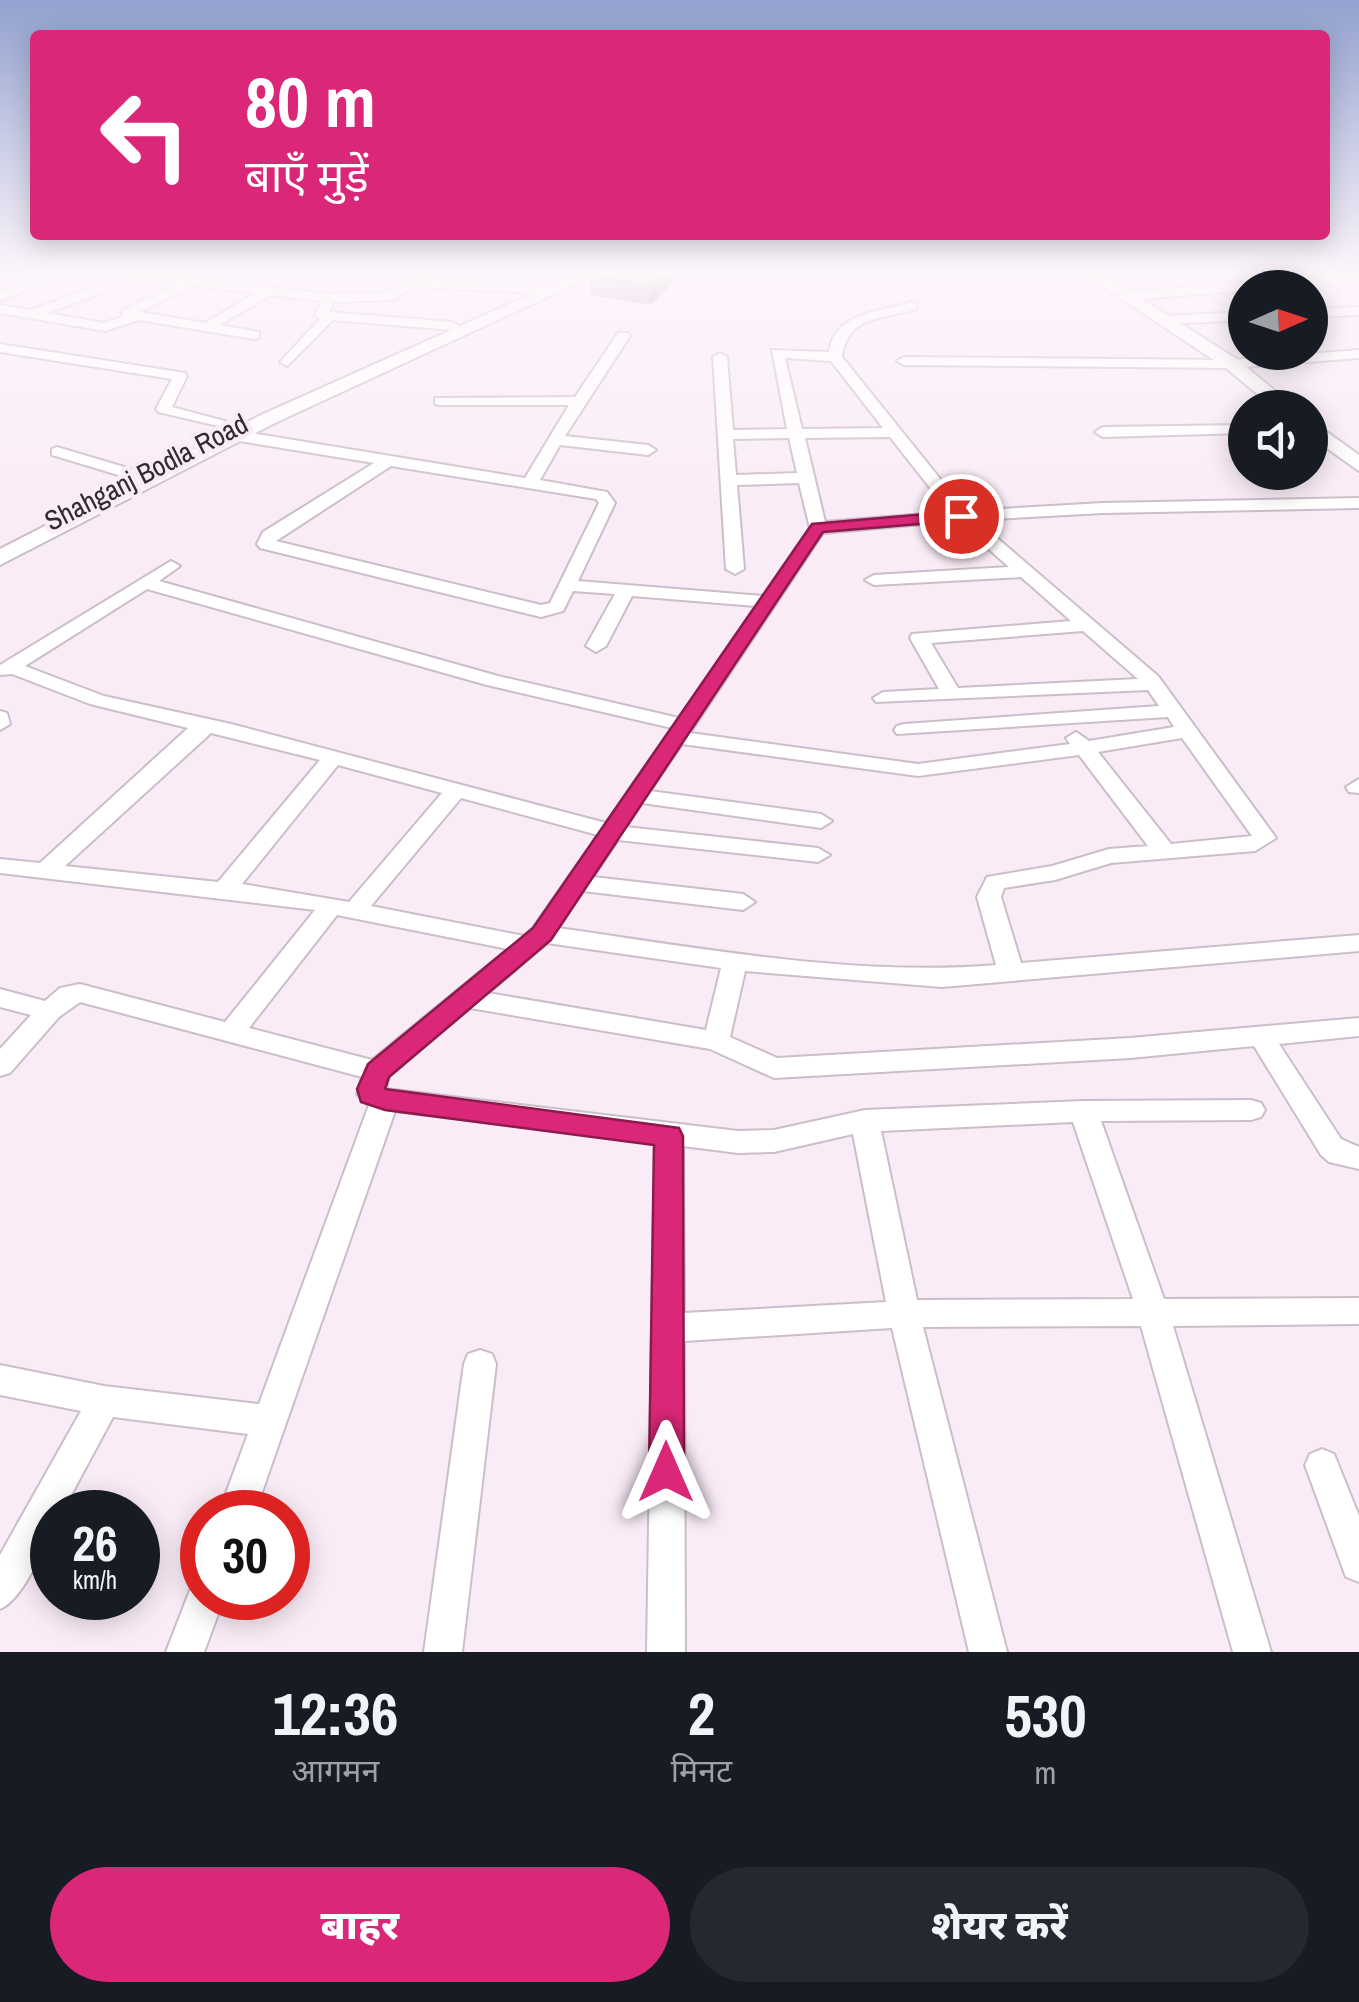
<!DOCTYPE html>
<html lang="hi">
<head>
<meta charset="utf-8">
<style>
	:root { --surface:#171b24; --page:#242831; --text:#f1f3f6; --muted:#9ea1a6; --accent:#db2777 }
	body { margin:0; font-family:"Archivo Narrow","Noto Sans Devanagari",sans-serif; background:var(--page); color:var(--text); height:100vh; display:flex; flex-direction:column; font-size:38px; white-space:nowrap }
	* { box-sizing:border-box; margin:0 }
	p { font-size:32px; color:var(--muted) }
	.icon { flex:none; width:55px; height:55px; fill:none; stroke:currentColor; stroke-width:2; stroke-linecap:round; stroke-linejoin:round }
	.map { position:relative; height:1652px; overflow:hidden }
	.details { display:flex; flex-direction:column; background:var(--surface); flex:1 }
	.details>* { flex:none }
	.banner { position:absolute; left:30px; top:30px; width:1300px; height:210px; border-radius:10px; box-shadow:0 5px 25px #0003; background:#db2777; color:#fff; overflow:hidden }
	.needle { width:65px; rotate:87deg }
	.fabs { position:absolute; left:1228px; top:270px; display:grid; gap:20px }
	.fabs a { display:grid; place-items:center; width:100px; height:100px; border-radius:50%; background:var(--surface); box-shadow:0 5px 25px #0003; font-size:50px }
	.speed { position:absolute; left:30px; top:1490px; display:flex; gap:20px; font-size:50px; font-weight:700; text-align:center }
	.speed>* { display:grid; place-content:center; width:130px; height:130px; border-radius:50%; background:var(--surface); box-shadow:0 5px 25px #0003; line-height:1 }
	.speed small { font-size:25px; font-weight:400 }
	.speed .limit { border:15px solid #d22; background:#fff; color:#111 }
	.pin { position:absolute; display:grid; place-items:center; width:85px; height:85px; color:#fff; margin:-42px; border:5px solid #fff; border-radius:50%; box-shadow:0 2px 10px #0007 }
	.me { position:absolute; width:110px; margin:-55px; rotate:0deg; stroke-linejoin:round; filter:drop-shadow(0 0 8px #0008) }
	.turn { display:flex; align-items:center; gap:35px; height:210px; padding:0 50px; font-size:45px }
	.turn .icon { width:130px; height:130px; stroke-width:2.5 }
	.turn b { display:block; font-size:70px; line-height:85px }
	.eta { display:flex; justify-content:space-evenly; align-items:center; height:170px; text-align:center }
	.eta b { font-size:60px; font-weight:800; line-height:70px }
	.primary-button { display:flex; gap:20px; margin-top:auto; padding:20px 50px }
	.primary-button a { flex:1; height:115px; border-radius:60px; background:var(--accent); color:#fff; font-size:40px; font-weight:800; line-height:115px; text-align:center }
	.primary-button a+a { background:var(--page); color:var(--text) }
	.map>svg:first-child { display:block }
</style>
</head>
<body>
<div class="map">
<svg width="1359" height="1652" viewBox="0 0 1359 1652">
	<rect width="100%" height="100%" fill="#faecf7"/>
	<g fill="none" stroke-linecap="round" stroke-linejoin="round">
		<defs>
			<path id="minor" d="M 128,276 L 165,276 L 330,294 L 390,292 L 414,276 L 428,276 L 424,280 L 538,285 L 544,289 L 538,293 L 414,287 L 393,300 L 334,302 L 329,312 L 452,322 L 459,326 L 452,330 L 333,320 L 287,366 L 280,362 L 320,319 L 315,315 L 322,301 L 271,295 L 220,325 L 259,332 L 259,338 L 254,339 L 139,320 L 105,331 L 0,313 L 0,305 L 31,310 L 98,286 L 104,290 L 102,293 L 47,313 L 104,323 L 122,317 L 122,311 L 176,284 ZM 191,286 L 256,293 L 205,323 L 140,312 Z
				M 1328,276 L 1359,276 L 1359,281 L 1127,300 L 1121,296 L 1127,292 Z
				M 45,277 L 55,280 L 0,300 L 0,292 Z
				M 912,302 L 916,303 L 916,309 C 883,320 848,314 842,357 L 966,511 L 1103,503 L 1359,498 L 1359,508 L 1103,513 L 976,520 L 1158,676 L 1276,838 L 1255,851 L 1111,863 L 1055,880 L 1004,888 L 1001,897 L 1021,963 L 1359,935 L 1359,951 L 942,987 L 745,971 L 730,1037 L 777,1058 L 1130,1038 L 1359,1018 L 1359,1036 L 1279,1044 L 1341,1139 L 1359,1147 L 1359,1169 L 1329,1162 L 1321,1155 L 1254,1046 L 1130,1058 L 774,1078 L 710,1049 L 470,1008 L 389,1076 L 386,1089 L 738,1131 L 774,1130 L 865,1110 L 1083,1101 L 1251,1100 L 1261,1103 L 1265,1110 L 1261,1117 L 1251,1120 L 1101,1121 L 1164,1299 L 1359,1298 L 1359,1324 L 1173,1326 L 1271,1652 L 1233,1652 L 1141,1326 L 923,1327 L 1007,1652 L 969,1652 L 892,1328 L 684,1341 L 685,1652 L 647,1652 L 655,1143 L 395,1111 L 255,1512 L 219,1512 L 248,1434 L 113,1417 L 62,1512 L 52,1512 C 52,1538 23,1600 0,1609 L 0,1555 L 81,1411 L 0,1395 L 0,1365 L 104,1386 L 259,1404 L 369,1105 L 357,1094 L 362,1077 L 80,1002 L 59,1017 L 10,1073 L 0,1076 L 0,1049 L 31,1015 L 0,1007 L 0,989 L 45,1001 L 60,988 L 80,984 L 225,1022 L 315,910 L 0,873 L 0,859 L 40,863 L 188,728 L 90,704 L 12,674 L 0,675 L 0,665 L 171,561 L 180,566 L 159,581 L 498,676 L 679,718 L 756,606 L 632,596 L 606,646 L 596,652 L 586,646 L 615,594 L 573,591 L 563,611 L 541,617 L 260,548 L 257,544 L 263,532 L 374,463 L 220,438 L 212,433 L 220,428 L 525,478 L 569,405 L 440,405 L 435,404 L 435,398 L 575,397 L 618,333 L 628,333 L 630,336 L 565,436 L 648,445 L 656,450 L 648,455 L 560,445 L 540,480 L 607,492 L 615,503 L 578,581 L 763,596 L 810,528 L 799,483 L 737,485 L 744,569 L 735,574 L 726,569 L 713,357 L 720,353 L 727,357 L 733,430 L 787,429 L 772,350 L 829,352 C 835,312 879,312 912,302 ZM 785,358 L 831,361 L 883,428 L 802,429 ZM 890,437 L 949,512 L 825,522 L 805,438 ZM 789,438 L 797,473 L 736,475 L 733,439 ZM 391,466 L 596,499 L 599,503 L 550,603 L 541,605 L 276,541 ZM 957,521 L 1009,567 L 874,575 L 865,580 L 874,585 L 1021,577 L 1071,621 L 912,634 L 910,638 L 939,689 L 883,692 L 873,698 L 876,702 L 1148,690 L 1159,706 L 904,724 L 897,726 L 894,730 L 897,734 L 1168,717 L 1174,727 L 1089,741 L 1076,732 L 1066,738 L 1070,744 L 918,764 L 690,733 L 823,533 ZM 147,589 L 487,685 L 672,728 L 606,823 L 231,724 L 104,696 L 25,666 ZM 1083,631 L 1138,679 L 958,688 L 931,643 ZM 211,733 L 320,760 L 218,882 L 65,866 ZM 1182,738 L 1252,836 L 1171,844 L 1098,752 ZM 682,744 L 918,776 L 1079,755 L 1148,846 L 1109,849 L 1052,866 L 987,877 L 977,897 L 996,965 C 855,977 699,948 558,928 L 583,891 L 743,910 L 755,902 L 743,894 L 593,877 L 618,840 L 818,862 L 830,855 L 818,848 L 626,827 L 642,803 L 821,828 L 832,821 L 821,814 L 650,791 ZM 338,765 L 442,793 L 349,902 L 242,884 ZM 461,798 L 598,835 L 533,928 L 524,936 L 371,906 ZM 337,915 L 508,949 L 372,1060 L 249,1028 ZM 547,943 L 721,968 L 706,1030 L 488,993 ZM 1073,1122 L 1133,1299 L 917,1300 L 881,1131 ZM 853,1134 L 886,1302 L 684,1313 L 683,1146 L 738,1153 L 774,1152 Z
				M 1359,307 L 1359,315 L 1310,317 L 1310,309 Z
				M 1245,312 L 1245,320 L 1165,324 L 1159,320 L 1165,316 Z
				M 0,344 L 185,373 L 187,376 L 172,407 L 247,427 L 240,431 L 158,412 L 156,409 L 172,379 L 0,352 Z
				M 1359,350 L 1359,358 L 1232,368 L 904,365 L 897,361 L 904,357 L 1232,360 Z
				M 1245,425 L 1245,433 L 1103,437 L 1095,432 L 1103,427 Z
				M 57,447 L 141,472 L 143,475 L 135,480 L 52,455 L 52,449 Z
				M 0,711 L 7,713 L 10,724 L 0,730 Z
				M 1359,779 L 1359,793 L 1349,792 L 1346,787 Z
				M 480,1350 L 492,1354 L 496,1364 L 462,1652 L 424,1652 L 464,1364 L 468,1354 Z
				M 1322,1449 L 1334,1454 L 1359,1516 L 1359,1582 L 1346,1577 L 1305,1465 L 1310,1454 Z
				M 202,1581 L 202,1598 L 224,1598 L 204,1652 L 166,1652 L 192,1585 Z"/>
			<path id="major" d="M 572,276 L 593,276 L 277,422 L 0,565 L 0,549 L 263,414 Z
				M 1087,276 L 1106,276 L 1238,360 L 1296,408 L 1274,408 L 1226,368 Z
				M 1310,420 L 1359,455 L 1359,471 L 1310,436 Z"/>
		</defs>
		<use href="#minor" stroke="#cbbec8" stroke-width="4"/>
		<use href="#major" stroke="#cbbec8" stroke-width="4"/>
		<use href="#minor" fill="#fff" fill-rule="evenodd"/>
		<use href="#major" fill="#fff" fill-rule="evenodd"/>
	</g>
	<path fill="#aa9fa8" d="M 590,276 L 672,284 L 650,305 L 591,295 Z"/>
	<path fill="#8b8288" d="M 660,276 L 672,276 L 672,284 L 650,305 L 650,285 Z"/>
	<path fill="#c6b9c3" stroke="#8b8288" stroke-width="2.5" d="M 590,276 L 660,276 L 650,285 Z"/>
	<linearGradient id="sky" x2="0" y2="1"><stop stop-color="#92a1cf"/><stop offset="0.54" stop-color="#fdf6fb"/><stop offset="1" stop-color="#fdf6fb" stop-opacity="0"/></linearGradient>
	<rect width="1359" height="507" fill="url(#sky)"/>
	<path fill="#db2777" stroke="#8e194d" stroke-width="2.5" d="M 961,511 L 967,512 L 967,520 L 823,532 L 551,940 L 389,1077 L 385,1089 L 679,1128 L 683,1136 L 684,1472 L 679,1483 L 666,1488 L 654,1483 L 649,1472 L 654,1145 L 385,1110 L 361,1102 L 357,1089 L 368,1064 L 533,928 L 812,524 Z"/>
	<g text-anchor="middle" stroke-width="9" stroke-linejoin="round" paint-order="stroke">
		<g font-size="28" fill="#302b2f" stroke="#faecf7">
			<text transform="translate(146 472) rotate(-27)" y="10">Shahganj Bodla Road</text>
		</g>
	</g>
</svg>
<div class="fabs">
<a><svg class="needle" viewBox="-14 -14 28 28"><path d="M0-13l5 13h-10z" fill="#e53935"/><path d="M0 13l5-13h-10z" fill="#9ea1a6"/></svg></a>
<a><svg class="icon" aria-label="sound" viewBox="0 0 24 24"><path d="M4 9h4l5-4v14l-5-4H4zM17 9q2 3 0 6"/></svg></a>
</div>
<div class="speed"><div>26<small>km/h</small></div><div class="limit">30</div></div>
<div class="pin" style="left:961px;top:516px;background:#d93025"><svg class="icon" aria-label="arrive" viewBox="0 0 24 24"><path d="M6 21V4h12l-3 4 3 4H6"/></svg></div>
<svg class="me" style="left:666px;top:1472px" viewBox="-20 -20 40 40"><path d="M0-17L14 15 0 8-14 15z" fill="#db2777" stroke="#fff" stroke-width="4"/></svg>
<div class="banner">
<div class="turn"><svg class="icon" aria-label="left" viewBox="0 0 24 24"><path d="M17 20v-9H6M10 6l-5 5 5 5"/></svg><div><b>80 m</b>बाएँ मुड़ें</div></div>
</div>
</div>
<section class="details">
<div class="eta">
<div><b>12:36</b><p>आगमन</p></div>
<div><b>2</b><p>मिनट</p></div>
<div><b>530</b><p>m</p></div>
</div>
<div class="primary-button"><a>बाहर</a><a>शेयर करें</a></div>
</section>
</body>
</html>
